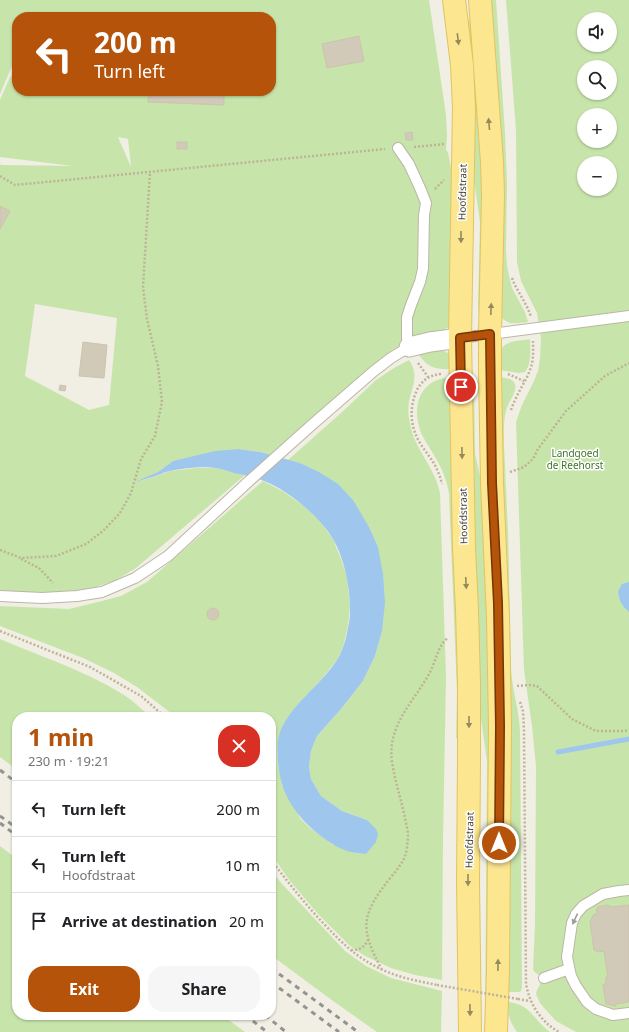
<!DOCTYPE html>
<html lang="en">
<head>
<meta charset="utf-8">
<style>
	:root { --surface:#fff; --page:#f6f6f6; --text:#202124; --muted:#757577; --line:#e0e0e0; --accent:#b45309 }
	body { margin:0; font-family:"Noto Sans",sans-serif; background:var(--page); color:var(--text); height:100vh; display:flex; flex-direction:column; font-size:15px; white-space:nowrap }
	* { box-sizing:border-box; margin:0 }
	p { font-size:13px; color:var(--muted) }
	.icon { flex:none; width:22px; height:22px; fill:none; stroke:currentColor; stroke-width:2; stroke-linecap:round; stroke-linejoin:round }
	.map { position:relative; flex:1; overflow:hidden }
	.side { position:absolute; left:12px; top:712px; width:264px; height:308px; display:flex; flex-direction:column; background:var(--surface); border-radius:16px; box-shadow:0 1px 3px #0004 }
	.side>* { flex:none }
	.hud { position:absolute; left:12px; top:12px; width:264px; height:84px; border-radius:16px; box-shadow:0 1px 3px #0004; background:#b45309; color:#fff; overflow:hidden }
	.fabs { position:absolute; left:577px; top:12px; display:grid; gap:8px }
	.fabs a { display:grid; place-items:center; width:40px; height:40px; border-radius:50%; background:var(--surface); box-shadow:0 1px 3px #0004; font-size:20px }
	.pin { position:absolute; display:grid; place-items:center; width:34px; height:34px; color:#fff; margin:-17px; border:2px solid #fff; border-radius:50%; box-shadow:0 1px 4px #0007 }
	.me { position:absolute; width:44px; margin:-22px; rotate:0deg; stroke-linejoin:round; filter:drop-shadow(0 0 3px #0008) }
	.turn { display:flex; align-items:center; gap:14px; height:84px; padding:0 16px; font-size:18px }
	.turn .icon { width:52px; height:52px; stroke-width:2.5 }
	.turn b { display:block; font-size:28px; line-height:34px }
	.round { display:grid; place-items:center; flex:none; width:42px; height:42px; border-radius:16px; background:var(--page) }
	.summary { display:flex; align-items:center; justify-content:space-between; height:68px; padding:0 16px }
	h1 { font-size:24px; font-weight:700; line-height:30px; color:var(--accent) }
	.primary-button { display:flex; gap:8px; margin-top:auto; padding:8px 16px }
	.primary-button a { flex:1; height:46px; border-radius:16px; background:var(--accent); color:#fff; font-size:16px; font-weight:700; line-height:46px; text-align:center }
	.primary-button a+a { background:var(--page); color:var(--text) }
	ul { padding:0; list-style:none }
	li { display:flex; align-items:center; gap:12px; height:56px; padding:0 16px; border-top:1px solid var(--line) }
	li div { flex:1 }
	li b { display:block; font-size:15px }
	li em { font-style:normal }
	.map>svg:first-child { display:block }
</style>
</head>
<body>
<div class="map">
<svg width="629" height="1032" viewBox="0 0 629 1032">
	<rect width="100%" height="100%" fill="#f1eee3"/>
	<path fill="#c7e5ab" fill-rule="evenodd" d="M 0,0 L 429,0 L 446,115 L 447,136 L 446,150 L 448,152 L 453,180 L 451,323 L 449,327 L 440,332 L 401,345 L 385,355 L 269,455 L 260,452 L 239,449 L 173,461 L 158,472 L 139,481 L 151,478 L 170,471 L 196,468 L 216,468 L 245,475 L 136,568 L 116,580 L 87,590 L 67,594 L 0,592 L 0,164 L 1,165 L 73,166 L 0,157 L 0,100 L 10,77 L 17,72 L 17,91 L 41,91 L 50,96 L 51,91 L 271,91 L 271,17 L 17,17 L 17,54 L 0,94 ZM 118,137 L 128,139 L 131,167 ZM 35,304 L 117,318 L 109,405 L 89,410 L 25,376 Z
		M 489,0 L 496,0 L 505,133 L 507,183 L 506,250 L 507,266 L 510,280 L 512,288 L 525,312 L 528,322 C 517,323 509,326 501,317 Z
		M 506,0 L 629,0 L 629,1032 L 576,1032 L 556,1021 L 545,1009 L 540,1003 L 536,994 L 537,990 L 540,985 L 539,975 L 536,973 L 533,970 L 535,924 L 536,766 L 532,726 L 524,670 L 516,422 L 522,405 L 533,383 L 538,371 L 540,358 L 541,338 L 537,313 L 521,281 L 517,262 L 516,130 ZM 584,19 L 610,19 L 610,45 L 584,45 ZM 584,67 L 610,67 L 610,93 L 584,93 ZM 584,115 L 610,115 L 610,141 L 584,141 ZM 584,163 L 610,163 L 610,189 L 584,189 Z
		M 476,20 L 483,139 L 480,312 L 478,310 L 480,222 L 471,159 L 466,21 Z
		M 530,339 C 530,350 532,363 525,372 L 519,373 L 499,370 C 500,364 498,355 501,350 C 505,340 521,341 530,339 Z
		M 435,350 C 441,350 449,351 452,358 C 452,361 452,366 452,369 C 437,370 428,368 419,355 L 424,353 Z
		M 409,360 C 419,374 413,386 409,401 C 408,408 408,416 410,423 C 414,449 435,467 440,493 L 446,677 L 443,839 L 442,980 L 415,975 L 391,968 L 365,956 L 350,946 L 318,914 L 290,881 L 271,854 L 271,717 L 176,717 L 137,687 L 114,673 L 83,658 L 0,626 L 0,606 L 69,609 L 98,602 L 121,596 L 147,582 L 263,481 L 284,492 L 304,506 L 318,519 L 333,539 L 341,559 L 347,577 L 350,605 L 348,626 L 343,647 L 337,660 L 320,681 L 304,698 L 288,718 L 277,749 L 278,768 L 282,784 L 300,818 L 310,828 L 333,845 L 367,820 L 342,811 L 321,796 L 311,779 L 309,767 L 311,751 L 317,736 L 341,709 L 363,681 L 375,656 L 382,631 L 300,463 L 288,460 L 341,413 L 376,380 L 394,368 Z
		M 468,377 L 474,377 L 475,453 L 486,504 L 491,874 L 485,1032 L 487,761 L 478,698 Z
		M 499,377 C 504,378 513,378 515,384 C 517,390 511,399 508,405 C 503,417 504,432 504,445 L 508,530 L 511,671 C 513,691 519,711 520,731 L 522,987 L 521,991 L 519,992 L 506,992 Z
		M 444,378 L 451,378 L 462,738 L 456,738 L 457,693 L 449,493 C 447,483 444,473 439,464 C 434,454 427,445 422,435 C 412,412 416,384 444,378 Z
		M 0,639 C 44,658 90,672 130,699 C 137,705 144,711 151,717 L 17,717 L 17,770 L 0,757 Z
		M 0,846 L 17,859 L 17,1015 L 222,1015 L 245,1032 L 0,1032 Z
		M 271,870 L 282,884 L 345,951 L 366,966 L 391,978 L 442,991 L 441,1032 L 377,1032 L 333,1001 L 271,955 Z
		M 508,1002 C 531,1004 533,1020 550,1032 L 517,1032 C 509,1021 508,1015 508,1002 Z"/>
	<path fill="#9fc7ee" d="M 239,449 L 260,452 L 300,463 L 319,472 L 338,484 L 353,500 L 369,527 L 378,547 L 383,574 L 385,603 L 382,631 L 375,656 L 363,681 L 341,709 L 317,736 L 311,751 L 309,767 L 311,779 L 321,796 L 342,811 L 367,820 L 376,829 L 378,834 L 376,842 L 366,854 C 361,853 356,853 351,852 C 331,847 307,827 295,810 C 285,796 279,780 278,762 C 277,752 277,741 280,732 C 291,704 321,685 337,660 C 343,650 346,639 348,628 C 351,616 350,604 349,592 C 347,575 342,554 333,539 C 320,517 288,490 264,481 C 254,477 244,475 234,473 C 228,471 222,469 216,468 C 203,466 183,468 170,471 C 164,472 159,475 153,477 C 147,479 141,480 135,482 L 158,472 L 173,461 L 215,451 Z
		M 629,582 L 629,612 C 622,606 619,601 618,591 L 622,584 Z"/>
	<g fill="none" stroke-linecap="round" stroke-linejoin="round">
		<path stroke="#9fc7ee" stroke-width="5" d="M 558,752 L 629,739"/>
	</g>
	<path fill="#d2cab8" stroke="#cdc3ac" d="M 359,36 L 364,61 L 327,68 L 322,44 Z
		M 149,91 L 224,91 L 224,105 L 148,102 Z
		M 412,132 L 413,140 L 406,140 L 405,133 Z
		M 177,142 L 187,142 L 187,149 L 177,149 Z
		M 0,206 L 10,211 L 0,229 Z
		M 83,342 L 107,345 L 104,378 L 79,376 Z
		M 60,385 L 66,386 L 65,391 L 59,390 Z
		M207 614a6 6 0 1 1 12 0a6 6 0 1 1-12 0Z
		M 608,905 L 611,907 L 629,905 L 629,1002 L 616,1004 L 616,1006 L 606,1004 L 603,985 L 606,982 L 606,977 L 608,977 L 604,951 L 599,952 L 594,950 L 590,921 L 594,914 L 597,914 L 596,910 L 598,907 Z"/>
	<g fill="none" stroke-linecap="round" stroke-linejoin="round">
		<defs>
			<path id="service" d="M 460,338 L 629,316
				M 0,596 L 42,598 L 77,596 L 102,592 L 135,578 L 168,556 L 248,482 L 314,423 L 374,371 L 391,358 L 409,347 L 407,338 L 407,317 L 411,305 L 420,282 L 423,269 L 424,215 L 426,203 L 420,188 L 409,164 L 398,148
				M 629,890 L 619,891 L 603,894 L 583,906 L 576,914 L 572,923 L 567,957 L 571,976 L 576,986 L 587,1002 L 596,1009 L 613,1015 L 629,1013
				M 544,978 L 569,969"/>
			<path id="minor" d="M 409,347 L 430,342 L 460,338"/>
			<path id="primary" d="M 454,0 L 462,65 L 464,108 L 460,338 L 464,548 L 467,610 L 469,683 L 469,760 L 468,882 L 470,1032
				M 480,0 L 492,162 L 493,196 L 490,334 L 490,373 L 492,483 L 498,617 L 500,726 L 498,971 L 496,1032"/>
		</defs>
		<use href="#service" stroke="#bcb6a6" stroke-width="12"/>
		<use href="#minor" stroke="#bcb6a6" stroke-width="21"/>
		<use href="#primary" stroke="#e1c461" stroke-width="24"/>
		<path stroke="#beb397" stroke-width="2.5" stroke-dasharray="2 2" stroke-linecap="butt" d="M 414,147 L 445,144
			M 0,176 L 15,185 L 385,149
			M 435,189 L 444,180
			M 512,278 C 517,292 527,303 531,317
			M 418,363 L 428,377
			M 441,374 C 430,375 422,380 417,390 C 409,407 410,427 420,443 C 426,453 434,461 438,472 C 440,476 441,480 442,484
			M 508,374 L 524,381
			M 511,410 C 516,395 525,383 530,370 C 534,360 533,351 533,341
			M 510,472 L 524,467 L 533,459 L 538,449 L 566,411 L 605,376 L 629,363
			M 0,550 L 21,558 L 56,556 L 86,544 L 103,531 L 120,513 L 131,493 L 141,459 L 155,436 L 162,402 L 158,366 L 147,319 L 143,287 L 150,172
			M 21,559 L 39,568 L 53,583
			M 0,631 L 90,667 L 141,696 L 165,717
			M 517,686 L 529,685 L 537,686 L 572,719 L 596,731 L 624,731 L 629,730
			M 520,702 L 523,711 L 524,730 L 526,984 C 530,1005 541,1022 559,1032
			M 271,860 C 288,882 305,904 324,924 C 342,943 357,958 381,969 C 399,978 419,981 437,985
			M 351,950 C 359,950 364,948 368,940
			M 382,970 C 359,927 361,915 391,877 C 399,867 405,861 407,848 C 407,844 408,840 408,836 C 408,830 406,824 405,818 C 401,799 395,781 392,762 C 387,725 413,703 429,674 C 434,665 436,655 441,646 C 442,643 446,640 448,637
			M 518,999 L 530,1001"/>
		<use href="#service" stroke="#fff" stroke-width="10"/>
		<use href="#minor" stroke="#fff" stroke-width="19"/>
		<use href="#primary" stroke="#fce690" stroke-width="22"/>
		<path stroke="#939393" stroke-width="3" stroke-dasharray="5 5" stroke-linecap="butt" d="M 0,770 L 17,783
			M 0,816 L 17,828
			M 0,823 L 17,836
			M 271,968 L 358,1032
			M 271,982 L 339,1032
			M 245,1015 L 267,1032
			M 265,1015 L 286,1032"/>
		<path stroke="#beb397" stroke-width="2.5" stroke-dasharray="2 2" stroke-linecap="butt" d="M 437,985 L 518,999"/>
	</g>
	<defs><path id="oneway-solid" d="M-6-.8H1V-3.2L6.5 0L1 3.2V.8H-6Z"/></defs>
	<g fill="#968a5d">
		<use href="#oneway-solid" transform="translate(458 39) rotate(83)"/>
		<use href="#oneway-solid" transform="translate(489 124) rotate(-95)"/>
		<use href="#oneway-solid" transform="translate(461 237) rotate(90)"/>
		<use href="#oneway-solid" transform="translate(491 309) rotate(-88)"/>
		<use href="#oneway-solid" transform="translate(462 453) rotate(89)"/>
		<use href="#oneway-solid" transform="translate(466 583) rotate(87)"/>
		<use href="#oneway-solid" transform="translate(469 722) rotate(90)"/>
		<use href="#oneway-solid" transform="translate(468 880) rotate(90)"/>
		<use href="#oneway-solid" transform="translate(498 965) rotate(-89)"/>
		<use href="#oneway-solid" transform="translate(470 1010) rotate(89)"/>
	</g>
	<use fill="#a09e99" href="#oneway-solid" transform="translate(575 919) rotate(115)"/>
	<g fill="none" stroke-linecap="round" stroke-linejoin="round">
		<defs>
			<path id="route" d="M 461,387 L 460,338 L 490,334 L 492,483 L 498,603 L 500,726 L 499,843"/>
		</defs>
		<use href="#route" stroke="#753606" stroke-width="10"/>
		<use href="#route" stroke="#b45309" stroke-width="7"/>
	</g>
	<g text-anchor="middle" stroke-width="3" stroke-linejoin="round" paint-order="stroke">
		<g font-size="10" fill="#423e33" stroke="#fff">
			<text transform="translate(462 192) rotate(-89)" y="4">Hoofdstraat</text>
			<text transform="translate(463 516) rotate(-91)" y="4">Hoofdstraat</text>
			<text transform="translate(469 840) rotate(-89)" y="4">Hoofdstraat</text>
		</g>
		<g font-size="10" fill="#3f7228" stroke="#fff">
			<text x="575" y="457">Landgoed<tspan x="575" dy="12">de Reehorst</tspan></text>
		</g>
	</g>
</svg>
<div class="fabs">
<a><svg class="icon" aria-label="sound" viewBox="0 0 24 24"><path d="M4 9h4l5-4v14l-5-4H4zM17 9q2 3 0 6"/></svg></a>
<a><svg class="icon" aria-label="search" viewBox="0 0 24 24"><circle cx="10" cy="10" r="6"/><path d="M15 15l6 6"/></svg></a>
<a>+</a>
<a>−</a>
</div>
<div class="pin" style="left:461px;top:387px;background:#d93025"><svg class="icon" aria-label="arrive" viewBox="0 0 24 24"><path d="M6 21V4h12l-3 4 3 4H6"/></svg></div>
<svg class="me" style="left:499px;top:843px" viewBox="-20 -20 40 40"><circle r="17" fill="#b45309" stroke="#fff" stroke-width="3"/><path d="M0-11L8 9 0 5-8 9z" fill="#fff"/></svg>
<div class="hud">
<div class="turn"><svg class="icon" aria-label="left" viewBox="0 0 24 24"><path d="M17 20v-9H6M10 6l-5 5 5 5"/></svg><div><b>200 m</b>Turn left</div></div>
</div>
<section class="side">
<div class="summary"><div><h1>1 min</h1><p>230 m · 19:21</p></div><a class="round" style="background:#d93025;color:#fff"><svg class="icon" aria-label="close" viewBox="0 0 24 24"><path d="M6 6l12 12M18 6L6 18"/></svg></a></div>
<ul>
<li><svg class="icon" aria-label="left" viewBox="0 0 24 24"><path d="M17 20v-9H6M10 6l-5 5 5 5"/></svg><div><b>Turn left</b></div><em>200 m</em></li>
<li><svg class="icon" aria-label="left" viewBox="0 0 24 24"><path d="M17 20v-9H6M10 6l-5 5 5 5"/></svg><div><b>Turn left</b><p>Hoofdstraat</p></div><em>10 m</em></li>
<li><svg class="icon" aria-label="arrive" viewBox="0 0 24 24"><path d="M6 21V4h12l-3 4 3 4H6"/></svg><div><b>Arrive at destination</b></div><em>20 m</em></li>
</ul>
<div class="primary-button"><a>Exit</a><a>Share</a></div>
</section>
</div>
</body>
</html>
